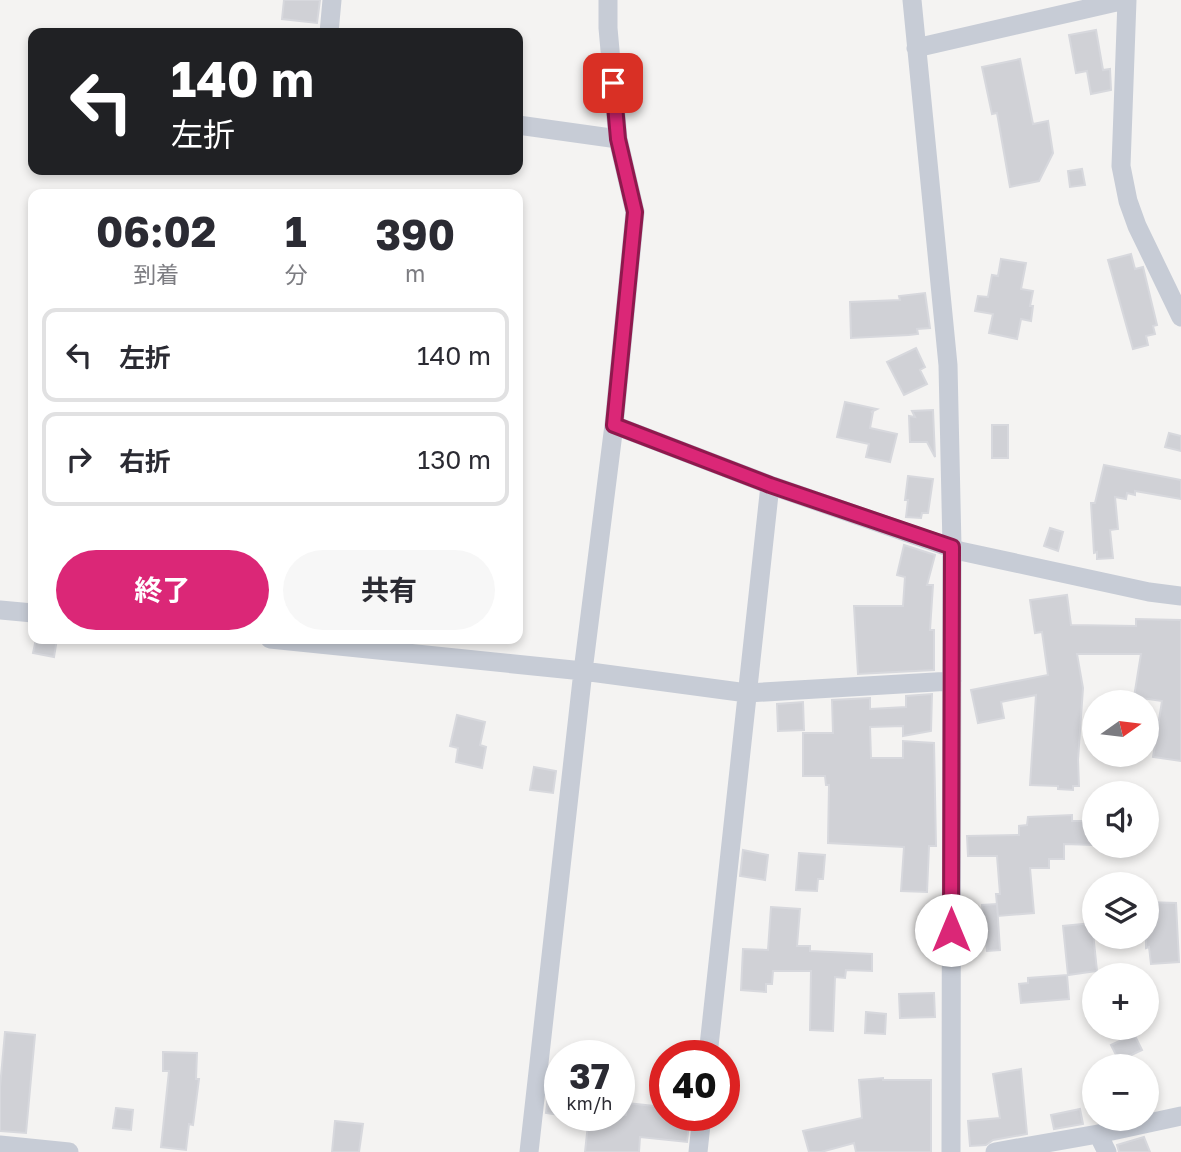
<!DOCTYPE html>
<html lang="ja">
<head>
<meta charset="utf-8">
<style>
	:root { --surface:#fff; --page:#f7f7f7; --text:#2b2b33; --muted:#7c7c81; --line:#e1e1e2; --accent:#db2777 }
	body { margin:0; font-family:"Golos Text","Noto Sans JP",sans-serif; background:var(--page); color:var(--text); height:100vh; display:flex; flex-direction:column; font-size:26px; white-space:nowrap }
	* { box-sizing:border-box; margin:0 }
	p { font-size:23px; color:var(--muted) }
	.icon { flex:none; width:38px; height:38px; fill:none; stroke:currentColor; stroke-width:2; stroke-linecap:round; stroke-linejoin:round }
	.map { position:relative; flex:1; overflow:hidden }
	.details { position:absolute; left:28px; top:189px; width:495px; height:455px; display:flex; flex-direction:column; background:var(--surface); border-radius:14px; box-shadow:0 4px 10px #0003 }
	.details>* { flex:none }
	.guide { position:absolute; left:28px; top:28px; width:495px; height:147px; border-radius:14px; box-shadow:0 4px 10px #0003; background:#202124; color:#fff; overflow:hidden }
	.needle { width:46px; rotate:76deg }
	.fabs { position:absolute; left:1082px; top:690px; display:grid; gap:14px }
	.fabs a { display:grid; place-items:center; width:77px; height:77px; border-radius:50%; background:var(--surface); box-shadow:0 4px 10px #0003; font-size:35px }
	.speed { position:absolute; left:544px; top:1040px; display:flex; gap:14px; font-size:35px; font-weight:700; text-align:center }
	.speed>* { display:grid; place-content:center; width:91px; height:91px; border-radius:50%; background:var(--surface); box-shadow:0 4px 10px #0003; line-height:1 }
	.speed small { font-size:18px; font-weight:400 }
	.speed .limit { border:10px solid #d22; background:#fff; color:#111 }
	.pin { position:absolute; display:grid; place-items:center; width:60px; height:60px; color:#fff; margin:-30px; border-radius:14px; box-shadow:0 4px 10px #0006 }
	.me { position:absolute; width:77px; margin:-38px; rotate:0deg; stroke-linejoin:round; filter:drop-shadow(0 0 5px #0008) }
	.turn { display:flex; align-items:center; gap:24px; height:147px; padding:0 28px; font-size:32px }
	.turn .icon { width:91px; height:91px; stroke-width:2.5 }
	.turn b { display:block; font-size:49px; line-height:60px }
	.eta { display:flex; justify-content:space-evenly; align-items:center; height:119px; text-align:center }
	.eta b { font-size:42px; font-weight:700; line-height:49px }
	.button { display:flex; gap:14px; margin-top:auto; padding:14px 28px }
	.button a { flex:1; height:80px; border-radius:42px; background:var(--accent); color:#fff; font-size:28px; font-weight:700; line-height:80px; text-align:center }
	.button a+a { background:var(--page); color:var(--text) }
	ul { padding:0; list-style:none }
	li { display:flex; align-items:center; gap:21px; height:94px; margin:0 14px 10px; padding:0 14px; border:4px solid var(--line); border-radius:14px }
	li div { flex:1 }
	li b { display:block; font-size:26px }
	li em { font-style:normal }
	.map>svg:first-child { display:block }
</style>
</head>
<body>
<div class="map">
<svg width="1181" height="1152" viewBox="0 0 1181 1152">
	<rect width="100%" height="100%" fill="#f4f3f2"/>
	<path fill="#d0d1d6" stroke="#d7d8dd" stroke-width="2" d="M 284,0 L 320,0 L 317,23 L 282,19 Z
		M 1096,30 L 1103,70 L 1110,69 L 1111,90 L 1091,94 L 1087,71 L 1076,73 L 1069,35 Z
		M 1020,59 L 1033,124 L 1048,121 L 1053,153 L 1039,181 L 1010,187 L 997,113 L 992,114 L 982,67 Z
		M 1082,169 L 1085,185 L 1070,187 L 1068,171 Z
		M 1131,254 L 1135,269 L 1143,267 L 1157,325 L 1153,326 L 1155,334 L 1146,336 L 1148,345 L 1133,349 L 1108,260 Z
		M 1001,259 L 1026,263 L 1021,289 L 1033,291 L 1030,306 L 1033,306 L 1031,321 L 1021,319 L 1017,339 L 989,333 L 993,314 L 975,311 L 978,296 L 988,297 L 992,275 L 998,276 Z
		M 925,293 L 930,328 L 917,329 L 918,334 L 909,335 L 851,338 L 850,302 L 900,300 L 899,296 Z
		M 916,348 L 925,367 L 920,370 L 927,384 L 904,395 L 887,362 Z
		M 845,402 L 877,409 L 871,412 L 873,412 L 870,428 L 897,434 L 890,462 L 866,457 L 869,444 L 837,437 Z
		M 933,410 L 935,457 L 927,442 L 910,442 L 909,416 L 915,417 L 912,411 Z
		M 992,425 L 1008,425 L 1008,458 L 992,458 Z
		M 1169,433 L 1181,436 L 1181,451 L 1165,447 Z
		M 1104,465 L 1181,480 L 1181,499 L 1135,491 L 1135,495 L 1127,493 L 1126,499 L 1115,497 L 1118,529 L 1110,530 L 1113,558 L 1097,559 L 1097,552 L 1094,553 L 1091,503 L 1095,503 Z
		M 908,476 L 933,479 L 928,513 L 922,513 L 921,518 L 906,517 L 908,500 L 905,500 Z
		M 1050,528 L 1063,532 L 1058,551 L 1044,546 Z
		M 904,545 L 935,555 L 927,585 L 933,585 L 930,630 L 934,630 L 934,670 L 858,674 L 854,606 L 903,606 L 905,577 L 897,575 Z
		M 1067,595 L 1071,625 L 1136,626 L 1136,619 L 1181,620 L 1181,761 L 1153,757 L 1162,701 L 1134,697 L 1141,654 L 1077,654 L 1083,688 L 1078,760 L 1079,786 L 1073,786 L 1073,790 L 1058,789 L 1058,786 L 1030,785 L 1036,695 L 1001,702 L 1004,718 L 978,723 L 971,690 L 1048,675 L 1042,632 L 1035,633 L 1030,600 Z
		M 36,639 L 57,639 L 54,657 L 33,653 Z
		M 932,694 L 931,731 L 903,736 L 903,726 L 870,727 L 871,758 L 903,758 L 903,741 L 934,743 L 936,846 L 929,846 L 927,892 L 901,891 L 904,847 L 828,843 L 829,785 L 826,785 L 825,776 L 803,776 L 803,733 L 833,733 L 832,700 L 870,698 L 870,709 L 906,707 L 906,696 Z
		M 803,702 L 804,730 L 778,731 L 777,704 Z
		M 457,715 L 485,722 L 480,745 L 486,747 L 482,768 L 456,762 L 458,748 L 450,746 Z
		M 534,767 L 556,771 L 553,793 L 530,790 Z
		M 1072,815 L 1072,821 L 1094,821 L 1094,845 L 1064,844 L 1064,859 L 1049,859 L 1049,868 L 1030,868 L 1034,913 L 998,916 L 996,894 L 1000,894 L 997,856 L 968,856 L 967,836 L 1019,835 L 1019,826 L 1027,825 L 1028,817 Z
		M 743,850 L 768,855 L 765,880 L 740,876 Z
		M 799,853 L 825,855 L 823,879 L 818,879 L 817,891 L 796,890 Z
		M 1146,902 L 1176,903 L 1179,962 L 1151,964 L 1149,947 L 1146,948 Z
		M 997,904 L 1000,950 L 987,951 L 982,905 Z
		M 771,907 L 800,909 L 797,946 L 810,946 L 810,951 L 872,954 L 872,971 L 846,970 L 845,978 L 835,977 L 833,1031 L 810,1030 L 811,971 L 773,971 L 772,984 L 766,984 L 766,992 L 741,990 L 743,949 L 768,950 Z
		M 1092,923 L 1097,971 L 1068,975 L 1063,926 Z
		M 1067,975 L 1069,999 L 1021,1003 L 1019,984 L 1028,983 L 1028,978 Z
		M 934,993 L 935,1017 L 900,1018 L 899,994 Z
		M 866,1012 L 886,1014 L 885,1034 L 865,1033 Z
		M 5,1032 L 35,1035 L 26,1133 L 0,1131 L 0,1087 Z
		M 1134,1034 L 1142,1050 L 1119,1061 L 1111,1045 Z
		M 163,1052 L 197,1053 L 196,1079 L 199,1079 L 193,1125 L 189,1124 L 186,1150 L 161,1147 L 169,1071 L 163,1071 Z
		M 551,1069 L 560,1069 L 560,1115 L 546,1113 Z
		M 1021,1069 L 1027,1134 L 993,1140 L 986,1145 L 970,1146 L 968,1121 L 1000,1118 L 993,1074 Z
		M 883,1078 L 883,1080 L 931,1080 L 931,1152 L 856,1152 L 854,1143 L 821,1152 L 809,1152 L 803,1131 L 862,1118 L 859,1080 Z
		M 627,1103 L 663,1107 L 663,1115 L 690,1115 L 687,1142 L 640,1137 L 639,1152 L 585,1152 L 589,1115 L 626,1115 Z
		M 116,1108 L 133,1110 L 131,1130 L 113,1128 Z
		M 1080,1109 L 1083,1124 L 1054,1129 L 1051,1115 Z
		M 335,1121 L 363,1124 L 359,1152 L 332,1152 Z
		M 1144,1137 L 1150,1152 L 1119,1152 L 1117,1145 Z"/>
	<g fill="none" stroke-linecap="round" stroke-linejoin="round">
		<path stroke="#c7ccd6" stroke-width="19" d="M 912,0 L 948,365 L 952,547 L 951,1152
			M 1127,0 L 1121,166 L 1128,201 L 1137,226 L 1181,317
			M 329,33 L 332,0
			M 916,48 L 1125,0
			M 518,125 L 618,139
			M 614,425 L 770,485 L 960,551 L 1149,592 L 1181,596
			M 0,610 L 33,613
			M 270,639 L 583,671 L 747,693 L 952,681
			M 708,1055 L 770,485
			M 1098,1134 L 1107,1152
			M 0,1145 L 69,1152
			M 529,1152 L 583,671 L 614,425 L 635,212 L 618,139 L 608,28 L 608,0
			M 698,1152 L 702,1115
			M 995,1152 L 1098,1134 L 1181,1116"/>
	</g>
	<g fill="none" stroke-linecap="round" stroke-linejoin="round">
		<defs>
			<path id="route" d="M 613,83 L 618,139 L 635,212 L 614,425 L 770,485 L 952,547 L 951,930"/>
		</defs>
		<use href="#route" stroke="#8e194d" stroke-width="18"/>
		<use href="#route" stroke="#db2777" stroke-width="12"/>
	</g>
</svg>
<div class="fabs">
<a><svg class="needle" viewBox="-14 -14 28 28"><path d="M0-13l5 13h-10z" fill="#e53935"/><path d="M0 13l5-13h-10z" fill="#7c7c81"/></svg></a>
<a><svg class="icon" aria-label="sound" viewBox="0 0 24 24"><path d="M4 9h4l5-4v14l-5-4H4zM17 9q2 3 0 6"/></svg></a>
<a><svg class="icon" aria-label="layers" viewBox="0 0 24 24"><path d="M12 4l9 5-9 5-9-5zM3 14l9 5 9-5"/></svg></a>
<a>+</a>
<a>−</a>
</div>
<div class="speed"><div>37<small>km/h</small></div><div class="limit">40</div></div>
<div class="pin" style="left:613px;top:83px;background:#d93025"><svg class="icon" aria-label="arrive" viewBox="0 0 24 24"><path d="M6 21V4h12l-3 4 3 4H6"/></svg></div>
<svg class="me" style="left:951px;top:930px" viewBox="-20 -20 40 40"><circle r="19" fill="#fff"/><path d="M0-13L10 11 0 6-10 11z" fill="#db2777"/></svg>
<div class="guide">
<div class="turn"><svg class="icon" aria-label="left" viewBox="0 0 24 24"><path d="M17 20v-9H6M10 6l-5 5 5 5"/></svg><div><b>140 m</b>左折</div></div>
</div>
<section class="details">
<div class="eta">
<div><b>06:02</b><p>到着</p></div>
<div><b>1</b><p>分</p></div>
<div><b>390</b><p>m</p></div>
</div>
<ul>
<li><svg class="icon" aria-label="left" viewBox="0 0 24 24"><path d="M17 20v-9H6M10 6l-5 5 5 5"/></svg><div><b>左折</b></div><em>140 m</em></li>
<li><svg class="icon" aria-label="right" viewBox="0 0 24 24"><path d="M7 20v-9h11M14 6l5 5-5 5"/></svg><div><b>右折</b></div><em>130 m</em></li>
</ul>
<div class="button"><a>終了</a><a>共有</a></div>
</section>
</div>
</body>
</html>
